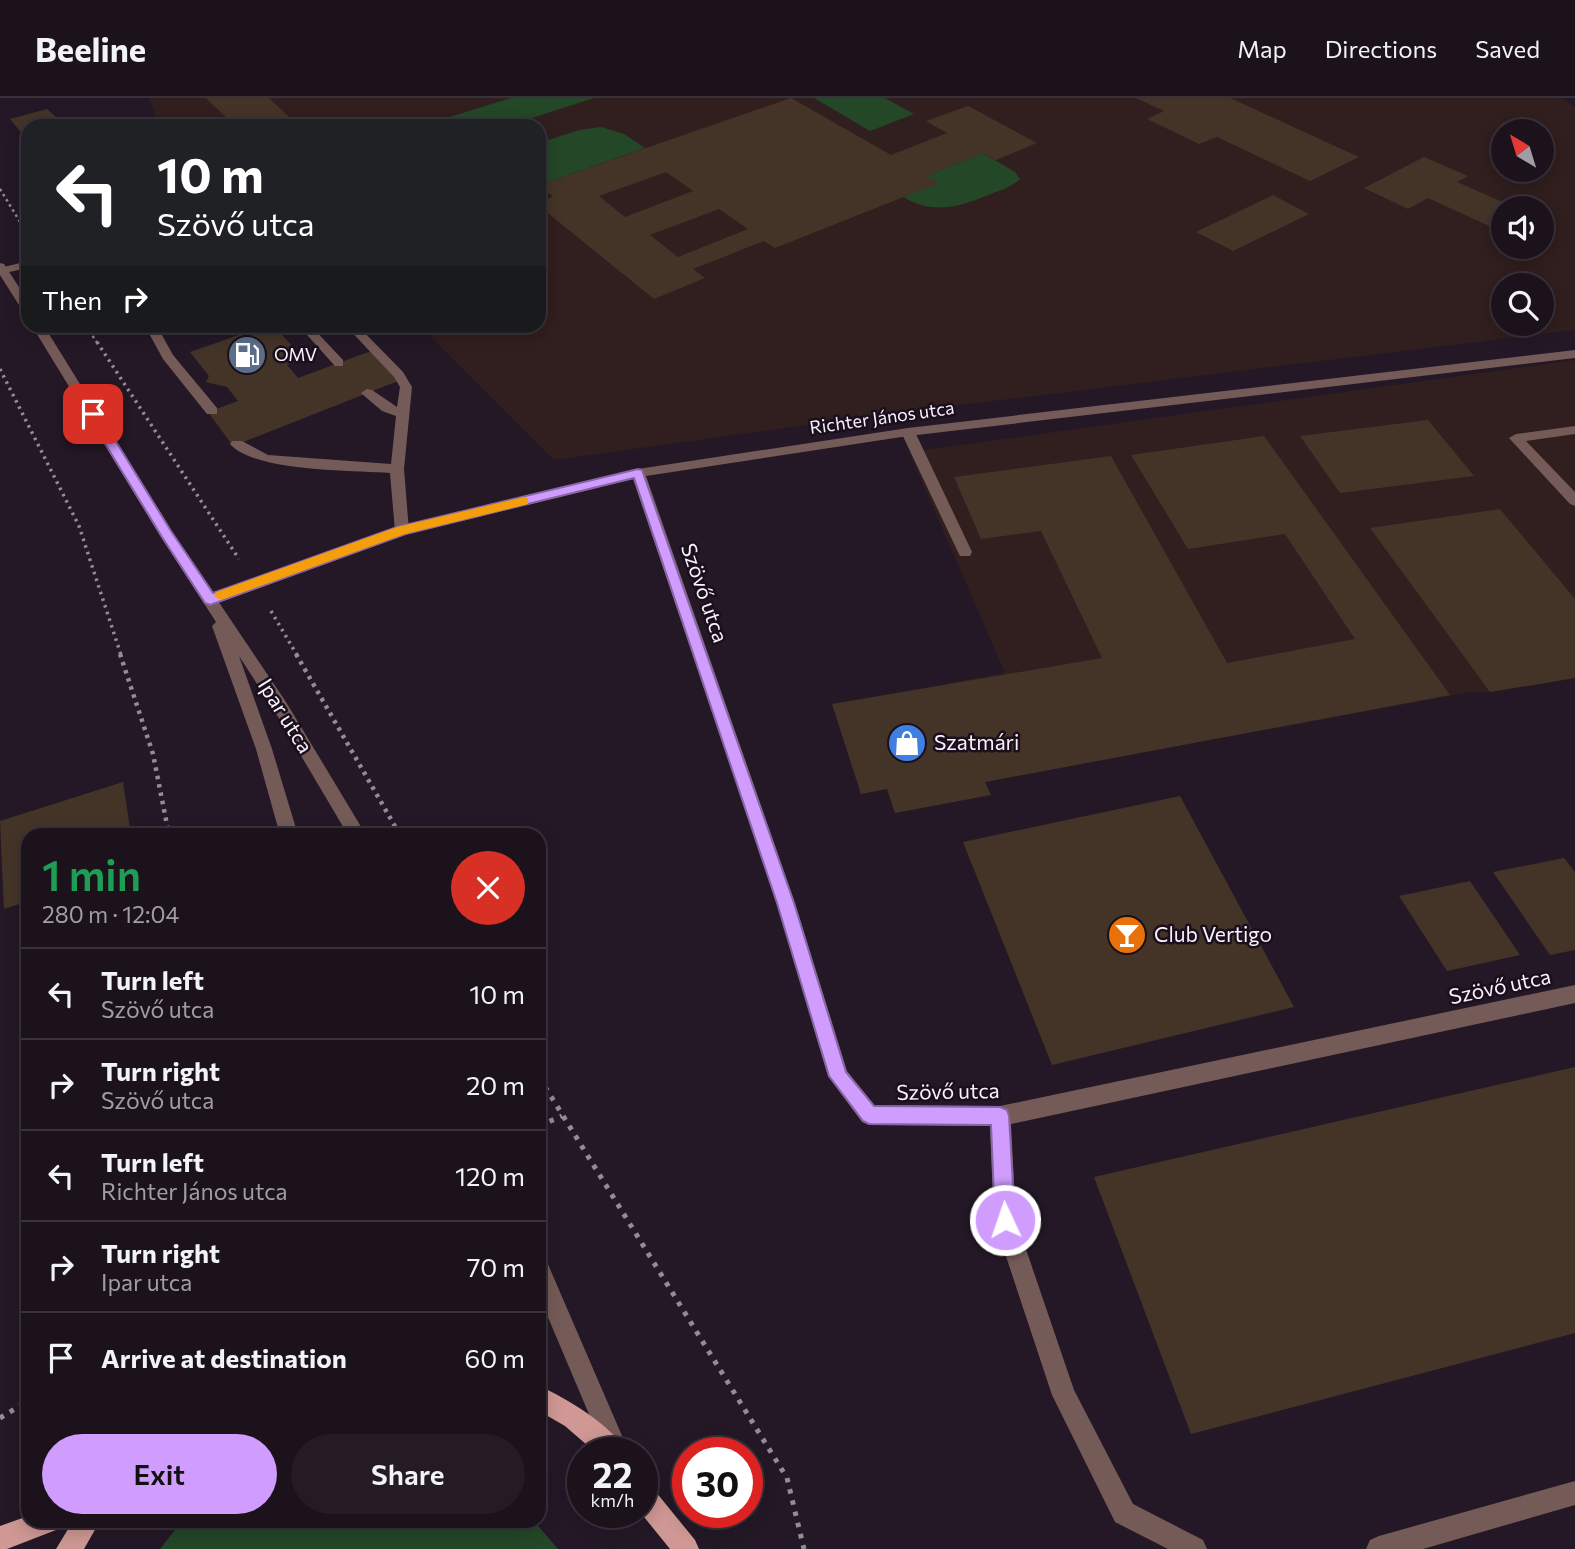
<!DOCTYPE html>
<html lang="en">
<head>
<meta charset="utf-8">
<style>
	:root { --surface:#1b121c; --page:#241b25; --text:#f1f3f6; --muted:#a09ea3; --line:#39323b; --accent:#d09dff }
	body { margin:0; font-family:Commissioner,sans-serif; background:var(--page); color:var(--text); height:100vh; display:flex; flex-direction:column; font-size:26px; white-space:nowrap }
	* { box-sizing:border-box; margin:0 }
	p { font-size:23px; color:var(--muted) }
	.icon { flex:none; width:38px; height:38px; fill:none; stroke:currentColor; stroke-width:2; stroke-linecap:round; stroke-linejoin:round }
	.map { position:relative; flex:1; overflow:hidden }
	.drawer { position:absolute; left:21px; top:730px; width:525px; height:700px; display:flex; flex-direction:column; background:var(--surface); border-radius:21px; box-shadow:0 4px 18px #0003,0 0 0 2px var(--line) }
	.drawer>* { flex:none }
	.guide { position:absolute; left:21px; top:21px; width:525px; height:214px; border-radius:21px; box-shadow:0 4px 18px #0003,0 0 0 2px var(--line); background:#202124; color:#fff; overflow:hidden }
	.needle { width:46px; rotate:322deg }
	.buttons { position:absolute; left:1491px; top:21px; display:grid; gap:14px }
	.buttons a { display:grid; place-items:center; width:63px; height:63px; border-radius:50%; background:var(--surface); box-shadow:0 4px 18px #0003,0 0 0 2px var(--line); font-size:35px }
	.speed { position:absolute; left:567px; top:1339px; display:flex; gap:14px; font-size:35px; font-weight:700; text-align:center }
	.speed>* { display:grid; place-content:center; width:91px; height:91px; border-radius:50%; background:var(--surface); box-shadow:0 4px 18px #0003,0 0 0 2px var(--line); line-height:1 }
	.speed small { font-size:18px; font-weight:400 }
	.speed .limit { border:10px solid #d22; background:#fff; color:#111 }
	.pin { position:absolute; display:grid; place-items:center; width:60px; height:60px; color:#fff; margin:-30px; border-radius:14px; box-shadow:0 4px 10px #0006 }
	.me { position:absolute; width:77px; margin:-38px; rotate:357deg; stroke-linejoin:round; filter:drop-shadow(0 0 5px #0008) }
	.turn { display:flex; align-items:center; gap:24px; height:147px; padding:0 21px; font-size:32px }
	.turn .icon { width:91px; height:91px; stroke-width:2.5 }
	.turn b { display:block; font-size:49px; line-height:60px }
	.then { display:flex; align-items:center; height:66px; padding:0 21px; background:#0003; gap:14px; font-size:26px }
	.round { display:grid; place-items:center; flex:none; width:74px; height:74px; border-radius:37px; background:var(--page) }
	.summary { display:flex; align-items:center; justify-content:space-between; height:119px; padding:0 21px }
	h1 { font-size:42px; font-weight:600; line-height:52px; color:#1e9e55 }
	.primary-button { display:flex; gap:14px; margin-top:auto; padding:14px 21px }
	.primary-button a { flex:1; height:80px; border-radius:42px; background:var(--accent); color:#111; font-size:28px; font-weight:600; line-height:80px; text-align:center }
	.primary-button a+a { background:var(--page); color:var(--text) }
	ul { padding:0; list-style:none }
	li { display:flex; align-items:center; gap:21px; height:91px; padding:0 21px; border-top:2px solid var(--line) }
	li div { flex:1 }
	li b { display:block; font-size:26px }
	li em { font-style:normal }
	header { display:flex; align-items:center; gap:42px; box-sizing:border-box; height:98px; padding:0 35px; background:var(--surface); border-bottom:2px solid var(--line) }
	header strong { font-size:33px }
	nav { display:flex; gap:38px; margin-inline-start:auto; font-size:24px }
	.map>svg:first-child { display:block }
</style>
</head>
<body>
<header>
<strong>Beeline</strong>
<nav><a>Map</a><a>Directions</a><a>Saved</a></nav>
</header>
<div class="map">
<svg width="1575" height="1451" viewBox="0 0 1575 1451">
	<rect width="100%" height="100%" fill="#241826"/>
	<path fill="#311e1e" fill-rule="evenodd" d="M 149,0 L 1562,0 L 1575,9 L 1575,232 L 886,316 L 554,362 L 420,228 L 539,228 L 539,28 L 158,28 ZM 1503,33 L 1542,33 L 1542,72 L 1503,72 ZM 1503,110 L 1542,110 L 1542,149 L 1503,149 ZM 1503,187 L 1542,187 L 1542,226 L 1503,226 Z
		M 1575,262 L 1575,580 L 1490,594 L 1471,594 L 985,684 L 945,586 L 1005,575 L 909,354 Z"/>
	<path fill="#244727" d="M 511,0 L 594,0 L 507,28 L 420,28 Z
		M 814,0 L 885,0 L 914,16 L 870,33 Z
		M 601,29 L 624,36 L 645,50 L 539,87 L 539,45 L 579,32 Z
		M 983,55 L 1015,74 L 1020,81 C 1012,89 1001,92 991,96 C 960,109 933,117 903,99 L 938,85 L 926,78 Z
		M 182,1423 L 534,1423 L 558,1451 L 160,1451 Z"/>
	<path fill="#443428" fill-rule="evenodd" d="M 206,0 L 269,0 L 289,19 L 259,28 L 235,28 Z
		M 791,0 L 891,57 L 947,35 L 926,23 L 968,8 L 1037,45 L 996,62 L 983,55 L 926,78 L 939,85 L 775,150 L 764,143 L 693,171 L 705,180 L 654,201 L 539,108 L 539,103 L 553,99 L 539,87 ZM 666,74 L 693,93 L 625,119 L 599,98 ZM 719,111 L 748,131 L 678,159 L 650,137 Z
		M 1136,0 L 1230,0 L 1359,59 L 1310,83 L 1217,39 L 1199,46 L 1147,21 L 1164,13 Z
		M 47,11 L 66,28 L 28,28 L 28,43 L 10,21 Z
		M 1424,59 L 1468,78 L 1457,84 L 1516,110 L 1503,110 L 1503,127 L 1496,131 L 1428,100 L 1408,111 L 1364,90 Z
		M 1273,97 L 1309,116 L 1233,153 L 1196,134 Z
		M 265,228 L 274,228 L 303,260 L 287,267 L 298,280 L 371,253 L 398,283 L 233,348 L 208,314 L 238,303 L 227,289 L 206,284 L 209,278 L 190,254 Z
		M 1428,322 L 1474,378 L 1340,395 L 1300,338 Z
		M 1264,338 L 1450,597 L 985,684 L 991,697 L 895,715 L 887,691 L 861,696 L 832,606 L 1102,560 L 1041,433 L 981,441 L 954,379 L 1111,358 L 1227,565 L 1355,541 L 1285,436 L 1188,451 L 1131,357 Z
		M 1500,411 L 1575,501 L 1575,580 L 1490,594 L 1370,430 Z
		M 123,684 L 131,737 L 28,737 L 28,803 L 4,811 L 0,723 Z
		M 1180,698 L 1294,909 L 1052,967 L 963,744 Z
		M 1564,760 L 1575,774 L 1575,852 L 1550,857 L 1493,774 Z
		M 1470,783 L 1520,857 L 1447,873 L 1399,798 Z
		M 1575,969 L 1575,1235 L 1191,1336 L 1094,1079 Z"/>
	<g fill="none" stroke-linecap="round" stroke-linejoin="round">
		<path stroke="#958b97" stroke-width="2.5" stroke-dasharray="2.5 3.5" stroke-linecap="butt" d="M 0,91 L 28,137
			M 86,228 L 98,246"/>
		<path stroke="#958b97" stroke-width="3.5" stroke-dasharray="2.5 4.5" stroke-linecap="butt" d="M 97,244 L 239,461
			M 0,271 L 79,428 L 121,557
			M 271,513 L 297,557"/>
		<path stroke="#958b97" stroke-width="4.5" stroke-dasharray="3.5 5" stroke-linecap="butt" d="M 120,556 L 153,656 L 169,737
			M 296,556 L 400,737"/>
		<path stroke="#958b97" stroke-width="5" stroke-dasharray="4.5 7" stroke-linecap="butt" d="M 539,979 L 787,1380 L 804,1451
			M 539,1028 L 562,1018
			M 0,1320 L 28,1303"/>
		<path fill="#755b58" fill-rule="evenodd" d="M 28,163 L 28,170 L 0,176 L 0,170 Z
			M 145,228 L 157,228 L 173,257 L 217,310 L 217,316 L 207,316 L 163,261 Z
			M 299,228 L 311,228 L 343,262 L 343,268 L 335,268 Z
			M 346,228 L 358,228 L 403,274 L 412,289 L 404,371 L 409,433 L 407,436 L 402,438 L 395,433 L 390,375 C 352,372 255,374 230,346 L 232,343 L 242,343 L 268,357 L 391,366 L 396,318 L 382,313 L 361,295 L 367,291 L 372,292 L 397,309 L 400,289 L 394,279 Z
			M 1575,328 L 1575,336 L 1526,343 L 1575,394 L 1575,408 L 1570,406 L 1509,340 L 1516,336 Z
			M 908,330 L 915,334 L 972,454 L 970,458 L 960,458 L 958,454 L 901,334 Z"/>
		<path fill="#755b58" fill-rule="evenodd" d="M 1575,252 L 1575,260 L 908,338 L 646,378 L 795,805 L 847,973 L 874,1007 L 1000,1008 L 1575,887 L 1575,905 L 1011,1026 L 1016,1122 L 1074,1292 L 1133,1406 L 1203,1442 L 1207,1451 L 1168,1451 L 1115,1424 L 1052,1297 L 994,1122 L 990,1028 L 869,1027 L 862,1024 L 828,978 L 777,805 L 633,381 L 406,437 L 215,506 L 205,506 L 202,502 L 205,498 L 397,430 L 638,371 L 908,330 Z
			M 1575,1383 L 1575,1407 L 1423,1451 L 1366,1451 L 1370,1442 L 1379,1438 Z"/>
		<path fill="#755b58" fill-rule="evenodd" d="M 0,165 L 4,166 L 28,203 L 28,216 L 24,215 L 0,177 Z
			M 32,228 L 44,228 L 171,433 L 286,604 L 366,737 L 348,737 L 274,612 L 239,558 L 272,651 L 298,737 L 280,737 L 256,651 L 212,528 L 216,524 L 161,439 Z
			M 539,1161 L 547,1164 L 629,1354 L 605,1354 L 539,1198 Z"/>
		<path fill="#cf9894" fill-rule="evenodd" d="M 539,1288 C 563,1298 617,1330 625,1354 L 595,1354 L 565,1328 L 539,1313 Z
			M 642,1385 L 651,1388 L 695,1442 L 699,1451 L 670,1451 L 640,1414 L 642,1414 Z
			M 28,1418 L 28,1423 L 59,1423 L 56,1432 L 7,1451 L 0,1451 L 0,1428 Z
			M 73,1423 L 100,1423 L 84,1451 L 56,1451 Z"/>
	</g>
	<path fill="#d09dff" stroke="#8766a6" stroke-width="2" d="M 93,312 L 99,316 L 171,433 L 213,495 L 397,429 L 638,371 L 642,372 L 794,805 L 846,974 L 874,1008 L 1000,1009 L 1007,1012 L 1009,1018 L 1015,1122 L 1012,1129 L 1005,1131 L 998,1129 L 995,1122 L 991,1027 L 869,1026 L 863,1023 L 829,978 L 777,805 L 634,380 L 405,436 L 210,507 L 205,505 L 162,439 L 87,316 Z"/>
	<path fill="#f59e0b" d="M 524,399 L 528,400 L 528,406 L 405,436 L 221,502 L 214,498 L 216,494 L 397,429 Z"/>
	<defs>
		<symbol id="fuel-disc" viewBox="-11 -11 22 22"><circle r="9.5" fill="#5c6f8a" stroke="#1a0f1c"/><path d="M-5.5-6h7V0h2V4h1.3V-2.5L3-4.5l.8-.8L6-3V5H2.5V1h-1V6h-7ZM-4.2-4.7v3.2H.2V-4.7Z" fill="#fff"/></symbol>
		<symbol id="shop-disc" viewBox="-11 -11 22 22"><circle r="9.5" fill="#3f7fe0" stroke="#1a0f1c"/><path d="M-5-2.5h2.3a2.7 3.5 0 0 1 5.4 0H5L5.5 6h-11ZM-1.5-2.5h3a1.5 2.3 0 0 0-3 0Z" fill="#fff"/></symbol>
		<symbol id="bar-disc" viewBox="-11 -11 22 22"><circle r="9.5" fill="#e8710a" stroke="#1a0f1c"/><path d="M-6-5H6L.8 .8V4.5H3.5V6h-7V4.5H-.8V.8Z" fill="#fff"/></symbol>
	</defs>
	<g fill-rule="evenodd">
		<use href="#fuel-disc" x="225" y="235" width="44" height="44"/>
		<use href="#shop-disc" x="885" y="623" width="44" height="44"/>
		<use href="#bar-disc" x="1105" y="815" width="44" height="44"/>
	</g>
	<g text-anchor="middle" stroke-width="5" stroke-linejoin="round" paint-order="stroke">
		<g font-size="18" fill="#f9f1fb" stroke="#1a0f1c" text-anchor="start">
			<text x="274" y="263">OMV</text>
		</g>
		<g font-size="18" fill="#f9f1fb" stroke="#1a0f1c">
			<text transform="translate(882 320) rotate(-8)" y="6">Richter János utca</text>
		</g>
		<g font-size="21" fill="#f9f1fb" stroke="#1a0f1c">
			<text transform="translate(704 495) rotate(71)" y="7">Szövő utca</text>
			<text transform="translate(285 618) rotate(58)" y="7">Ipar utca</text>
			<text transform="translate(1500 889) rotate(-12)" y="7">Szövő utca</text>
			<text transform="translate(948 994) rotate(-1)" y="7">Szövő utca</text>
		</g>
		<g font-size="21" fill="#f9f1fb" stroke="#1a0f1c" text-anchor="start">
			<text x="934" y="652">Szatmári</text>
			<text x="1154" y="844">Club Vertigo</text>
		</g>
	</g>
</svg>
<div class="buttons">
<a><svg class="needle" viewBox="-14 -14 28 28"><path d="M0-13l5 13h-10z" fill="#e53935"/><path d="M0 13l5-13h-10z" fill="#a09ea3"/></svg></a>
<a><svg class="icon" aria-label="sound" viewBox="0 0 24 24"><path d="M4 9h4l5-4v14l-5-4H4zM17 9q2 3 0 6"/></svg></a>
<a><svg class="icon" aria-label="search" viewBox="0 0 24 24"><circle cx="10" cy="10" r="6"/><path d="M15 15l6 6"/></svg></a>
</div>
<div class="speed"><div>22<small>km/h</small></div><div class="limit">30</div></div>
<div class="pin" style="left:93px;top:316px;background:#d93025"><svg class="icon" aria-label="arrive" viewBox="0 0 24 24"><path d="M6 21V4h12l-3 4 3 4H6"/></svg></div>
<svg class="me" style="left:1005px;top:1122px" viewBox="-20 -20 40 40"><circle r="17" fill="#d09dff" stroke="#fff" stroke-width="3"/><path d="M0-11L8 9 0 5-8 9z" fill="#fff"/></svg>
<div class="guide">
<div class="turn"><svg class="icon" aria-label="left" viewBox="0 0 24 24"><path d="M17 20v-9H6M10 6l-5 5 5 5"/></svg><div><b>10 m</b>Szövő utca</div></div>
<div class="then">Then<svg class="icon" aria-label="right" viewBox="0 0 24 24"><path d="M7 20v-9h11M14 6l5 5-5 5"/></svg></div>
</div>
<section class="drawer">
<div class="summary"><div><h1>1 min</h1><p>280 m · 12:04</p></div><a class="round" style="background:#d93025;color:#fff"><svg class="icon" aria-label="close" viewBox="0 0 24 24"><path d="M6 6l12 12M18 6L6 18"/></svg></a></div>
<ul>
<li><svg class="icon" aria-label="left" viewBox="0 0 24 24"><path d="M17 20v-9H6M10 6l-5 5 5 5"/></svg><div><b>Turn left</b><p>Szövő utca</p></div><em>10 m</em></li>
<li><svg class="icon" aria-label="right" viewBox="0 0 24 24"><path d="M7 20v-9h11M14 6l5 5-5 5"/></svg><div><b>Turn right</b><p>Szövő utca</p></div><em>20 m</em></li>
<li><svg class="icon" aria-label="left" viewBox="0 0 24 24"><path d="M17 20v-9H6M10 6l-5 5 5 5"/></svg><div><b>Turn left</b><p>Richter János utca</p></div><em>120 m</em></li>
<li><svg class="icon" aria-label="right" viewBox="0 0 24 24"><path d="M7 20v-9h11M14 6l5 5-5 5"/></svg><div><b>Turn right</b><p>Ipar utca</p></div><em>70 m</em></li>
<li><svg class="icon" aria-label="arrive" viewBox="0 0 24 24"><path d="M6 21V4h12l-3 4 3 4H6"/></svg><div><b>Arrive at destination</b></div><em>60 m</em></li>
</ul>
<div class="primary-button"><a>Exit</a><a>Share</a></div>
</section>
</div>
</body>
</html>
